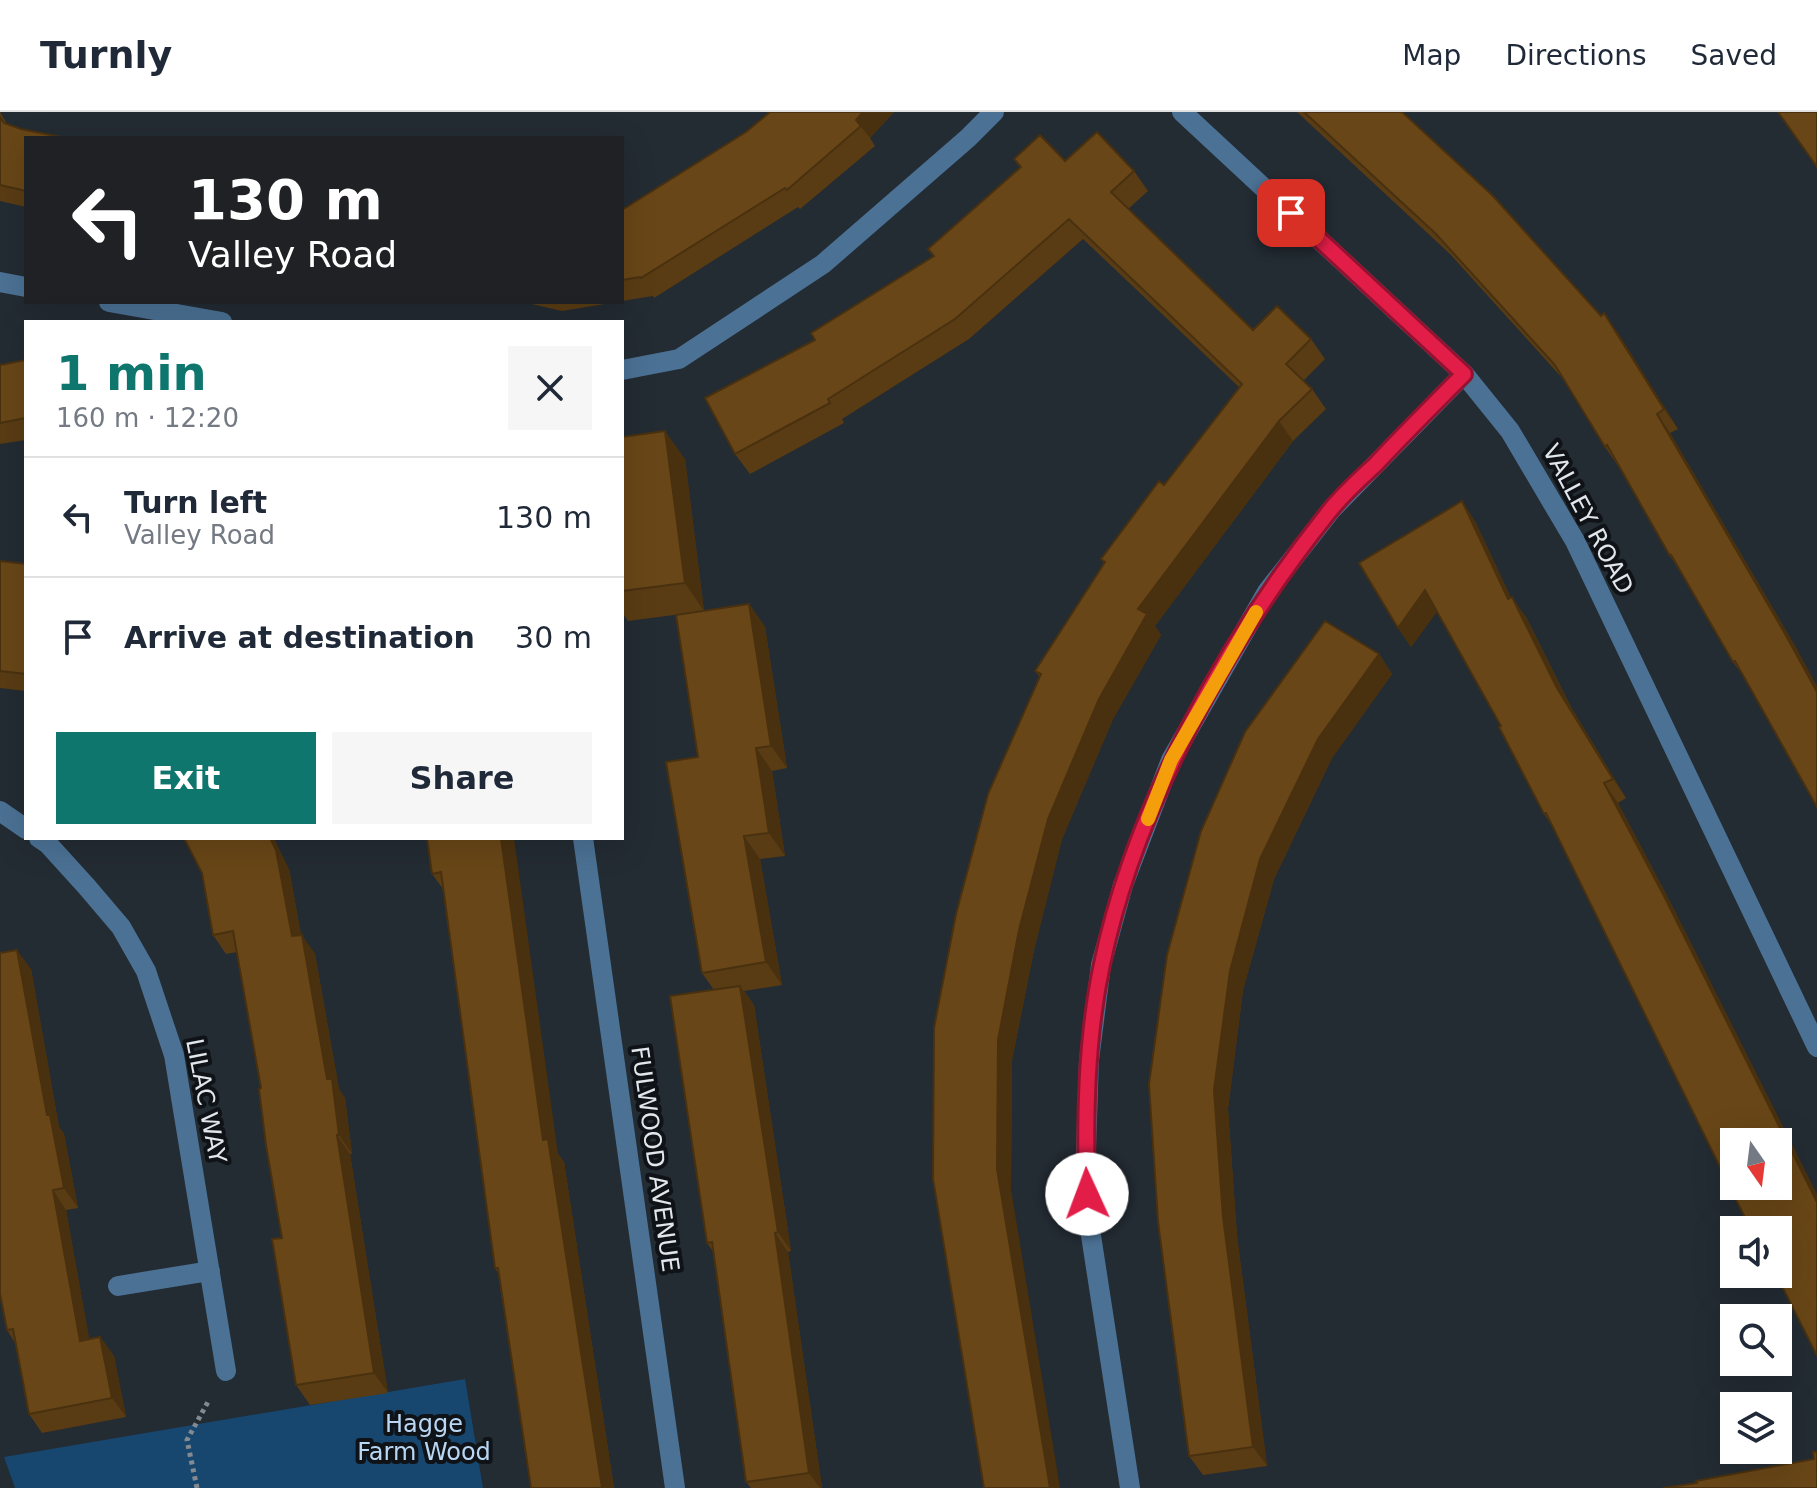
<!DOCTYPE html>
<html lang="en">
<head>
<meta charset="utf-8">
<style>
	:root { --surface:#fff; --page:#f6f6f7; --text:#1f2937; --muted:#747a83; --line:#e0e1e3; --accent:#0f766e }
	body { margin:0; font-family:"DejaVu Sans",sans-serif; background:var(--page); color:var(--text); height:100vh; display:flex; flex-direction:column; font-size:30px; white-space:nowrap }
	* { box-sizing:border-box; margin:0 }
	p { font-size:26px; color:var(--muted) }
	.icon { flex:none; width:44px; height:44px; fill:none; stroke:currentColor; stroke-width:2; stroke-linecap:round; stroke-linejoin:round }
	.map { position:relative; flex:1; overflow:hidden }
	.drawer { position:absolute; left:24px; top:208px; width:600px; height:520px; display:flex; flex-direction:column; background:var(--surface); border-radius:0px; box-shadow:0 8px 32px #0002 }
	.drawer>* { flex:none }
	.hud { position:absolute; left:24px; top:24px; width:600px; height:168px; border-radius:0px; box-shadow:0 8px 32px #0002; background:#202124; color:#fff; overflow:hidden }
	.needle { width:52px; rotate:166deg }
	.buttons { position:absolute; left:1720px; top:1016px; display:grid; gap:16px }
	.buttons a { display:grid; place-items:center; width:72px; height:72px; border-radius:0px; background:var(--surface); box-shadow:0 8px 32px #0002; font-size:40px }
	.pin { position:absolute; display:grid; place-items:center; width:68px; height:68px; color:#fff; margin:-34px; border-radius:16px; box-shadow:0 4px 12px #0006 }
	.me { position:absolute; width:88px; margin:-44px; rotate:358deg; stroke-linejoin:round; filter:drop-shadow(0 0 6px #0008) }
	.turn { display:flex; align-items:center; gap:28px; height:168px; padding:0 32px; font-size:36px }
	.turn .icon { width:104px; height:104px; stroke-width:2.5 }
	.turn b { display:block; font-size:56px; line-height:68px }
	.round { display:grid; place-items:center; flex:none; width:84px; height:84px; border-radius:0px; background:var(--page) }
	.overview { display:flex; align-items:center; justify-content:space-between; height:136px; padding:0 32px }
	h1 { font-size:48px; font-weight:600; line-height:60px; color:var(--accent) }
	.cta { display:flex; gap:16px; margin-top:auto; padding:16px 32px }
	.cta a { flex:1; height:92px; border-radius:0px; background:var(--accent); color:#fff; font-size:32px; font-weight:600; line-height:92px; text-align:center }
	.cta a+a { background:var(--page); color:var(--text) }
	ul { padding:0; list-style:none }
	li { display:flex; align-items:center; gap:24px; height:120px; padding:0 32px; border-top:2px solid var(--line) }
	li div { flex:1 }
	li b { display:block; font-size:30px }
	li em { font-style:normal }
	header { display:flex; align-items:center; gap:48px; box-sizing:border-box; height:112px; padding:0 40px; background:var(--surface); border-bottom:2px solid var(--line) }
	header strong { font-size:38px }
	nav { display:flex; gap:44px; margin-inline-start:auto; font-size:28px }
	.map>svg:first-child { display:block }
</style>
</head>
<body>
<header>
<strong>Turnly</strong>
<nav><a>Map</a><a>Directions</a><a>Saved</a></nav>
</header>
<div class="map">
<svg width="1817" height="1376" viewBox="0 0 1817 1376">
	<rect width="100%" height="100%" fill="#232b33"/>
	<path fill="#17476f" d="M 465,1267 L 483,1376 L 15,1376 L 4,1345 Z"/>
	<g fill="none" stroke-linecap="round" stroke-linejoin="round">
		<path stroke="#838a91" stroke-width="5" stroke-dasharray="4 4" stroke-linecap="butt" d="M 197,1376 L 187,1328 L 209,1288"/>
		<path stroke="#4b7194" stroke-width="20" d="M 1182,0 L 1464,262 L 1510,319 L 1575,429 L 1817,935
			M 0,170 L 26,175
			M 109,190 L 222,210
			M 622,258 L 679,247 L 823,152 L 968,26 L 994,0
			M 0,699 L 26,717
			M 39,726 L 48,732 L 87,775 L 121,815 L 146,859 L 174,943 L 226,1259
			M 583,726 L 675,1376
			M 118,1174 L 210,1159
			M 1130,1376 L 1088,1104 L 1086,1037 L 1089,948 L 1101,853 L 1123,773 L 1171,648 L 1267,480 L 1331,398 L 1464,262"/>
	</g>
	<path fill="#593c14" d="M 0,0 L 7,12 L 26,26 L 26,95 L 0,89 Z
		M 894,0 L 870,26 L 875,34 L 800,97 L 798,95 L 654,186 L 653,184 L 622,189 L 622,98 Z
		M 1297,0 L 1402,0 L 1618,221 L 1678,317 L 1670,321 L 1798,539 L 1747,569 L 1733,550 L 1683,464 L 1670,444 L 1618,354 L 1605,335 L 1563,267 L 1450,142 Z
		M 1014,47 L 1065,49 L 1134,59 L 1148,79 L 1128,97 L 1253,218 L 1311,227 L 1325,247 L 1303,269 L 1312,277 L 1326,297 L 1293,329 L 1155,514 L 1161,523 L 1113,607 L 1062,727 L 1034,838 L 1012,948 L 1011,1077 L 933,1067 L 1040,565 L 1035,559 L 1104,451 L 1101,447 L 1164,373 L 1239,275 L 1083,127 L 969,227 L 842,307 L 844,311 L 750,362 L 735,342 L 815,228 L 933,145 L 928,137 L 1020,56 Z
		M 523,190 L 617,190 L 562,199 Z
		M 26,248 L 26,328 L 0,332 L 0,253 Z
		M 622,325 L 685,347 L 704,499 L 749,492 L 765,515 L 787,656 L 772,659 L 785,744 L 760,747 L 782,873 L 744,879 L 754,893 L 791,1139 L 788,1140 L 822,1376 L 751,1376 L 746,1370 L 714,1141 L 707,1131 L 714,878 L 702,861 L 698,645 L 697,500 L 628,509 L 622,500 Z
		M 1475,409 L 1511,486 L 1526,505 L 1571,595 L 1626,686 L 1618,691 L 1677,803 L 1552,714 L 1544,702 L 1501,614 L 1437,499 L 1411,535 L 1398,516 Z
		M 0,449 L 26,452 L 26,579 L 0,576 Z
		M 1325,509 L 1379,542 L 1392,562 L 1332,646 L 1274,767 L 1243,878 L 1228,997 L 1237,1124 L 1267,1354 L 1203,1363 L 1189,1344 L 1158,1110 Z
		M 427,726 L 558,1042 L 564,1050 L 614,1376 L 531,1376 L 498,1161 L 495,1156 L 443,777 L 432,762 Z
		M 289,757 L 301,823 L 315,842 L 339,977 L 345,986 L 352,1042 L 350,1042 L 388,1281 L 310,1293 L 296,1273 L 282,1126 L 261,976 L 237,840 L 226,842 L 213,823 L 202,761 Z
		M 31,857 L 59,1015 L 64,1022 L 78,1096 L 66,1098 L 89,1227 L 100,1225 L 114,1244 L 126,1305 L 42,1321 L 29,1302 L 15,1231 L 7,1218 Z"/>
	<path fill="#493110" d="M 863,0 L 894,0 L 870,26 L 856,8 Z
		M 1604,201 L 1618,221 L 1678,317 L 1664,297 Z
		M 1657,302 L 1670,321 L 1798,539 L 1817,574 L 1817,580 Z
		M 1279,309 L 1293,329 L 1155,514 L 1161,523 L 1113,607 L 1062,727 L 1034,838 L 1012,948 L 1011,1077 L 1060,1376 L 1050,1376 L 997,1057 L 998,928 L 1019,818 L 1048,707 L 1138,497 Z
		M 665,319 L 685,347 L 704,499 L 685,471 Z
		M 1462,389 L 1475,409 L 1521,507 L 1508,487 Z
		M 1425,478 L 1439,497 L 1411,535 L 1398,516 Z
		M 1512,485 L 1526,505 L 1571,595 L 1626,686 L 1613,667 L 1557,576 Z
		M 749,492 L 765,515 L 787,656 L 771,634 Z
		M 1379,542 L 1392,562 L 1332,646 L 1274,767 L 1243,878 L 1228,997 L 1237,1124 L 1267,1354 L 1253,1335 L 1223,1105 L 1214,978 L 1230,859 L 1260,747 L 1318,627 Z
		M 756,636 L 772,659 L 785,744 L 769,721 Z
		M 1604,671 L 1618,691 L 1677,803 L 1817,1082 L 1817,1090 Z
		M 744,724 L 760,747 L 782,873 L 766,850 Z
		M 270,726 L 274,726 L 289,757 L 305,844 L 292,824 Z
		M 501,726 L 514,726 L 558,1042 L 564,1050 L 614,1376 L 602,1376 L 543,1028 Z
		M 302,823 L 315,842 L 339,977 L 345,986 L 352,1042 L 339,1023 L 327,967 Z
		M 17,838 L 31,857 L 59,1015 L 64,1022 L 78,1096 L 64,1076 L 47,1003 Z
		M 740,874 L 754,893 L 791,1139 L 778,1120 Z
		M 337,1023 L 350,1042 L 388,1281 L 374,1261 Z
		M 53,1078 L 66,1098 L 93,1248 L 80,1229 Z
		M 775,1121 L 788,1140 L 822,1376 L 820,1376 L 809,1361 Z
		M 100,1225 L 114,1244 L 126,1305 L 112,1286 Z"/>
	<path fill="#684617" stroke="#493110" stroke-width="2" fill-rule="evenodd" d="M 770,0 L 863,0 L 856,8 L 861,14 L 787,78 L 785,76 L 641,166 L 640,165 L 622,168 L 622,98 L 746,20 Z
		M 1304,0 L 1402,0 L 1493,84 L 1601,204 L 1604,201 L 1664,297 L 1657,302 L 1784,520 L 1817,580 L 1817,695 L 1735,549 L 1733,550 L 1671,443 L 1670,444 L 1607,333 L 1605,335 L 1555,253 L 1436,122 Z
		M 1778,0 L 1817,0 L 1817,55 Z
		M 0,5 L 4,11 L 21,17 L 66,26 L 26,26 L 26,79 L 0,73 Z
		M 1097,20 L 1134,59 L 1111,80 L 1253,218 L 1277,194 L 1311,227 L 1286,252 L 1312,277 L 1279,309 L 1138,497 L 1147,502 L 1099,587 L 1048,707 L 1019,818 L 998,928 L 997,1057 L 1050,1376 L 984,1376 L 933,1067 L 934,916 L 956,802 L 988,682 L 1041,562 L 1035,559 L 1105,450 L 1101,447 L 1159,369 L 1164,373 L 1242,272 L 1069,107 L 955,207 L 828,287 L 830,291 L 735,342 L 705,286 L 815,228 L 811,221 L 934,144 L 928,137 L 1021,55 L 1014,47 L 1040,23 L 1065,49 Z
		M 26,248 L 26,306 L 0,311 L 0,253 Z
		M 665,319 L 685,471 L 622,479 L 622,325 Z
		M 1462,389 L 1508,487 L 1512,485 L 1557,576 L 1613,667 L 1604,671 L 1664,784 L 1817,1090 L 1817,1244 L 1776,1162 L 1778,1162 L 1778,1118 L 1751,1118 L 1546,701 L 1544,702 L 1499,615 L 1501,614 L 1425,478 L 1398,516 L 1359,451 ZM 1734,1030 L 1778,1030 L 1778,1074 L 1734,1074 Z
		M 0,449 L 26,452 L 26,562 L 0,559 Z
		M 749,492 L 771,634 L 756,636 L 769,721 L 744,724 L 766,850 L 702,861 L 666,650 L 698,645 L 676,503 Z
		M 1325,509 L 1379,542 L 1318,627 L 1260,747 L 1230,859 L 1214,978 L 1223,1105 L 1253,1335 L 1189,1344 L 1158,1110 L 1149,972 L 1167,843 L 1201,719 L 1245,620 Z
		M 184,726 L 270,726 L 276,738 L 292,824 L 302,823 L 327,967 L 332,967 L 339,1023 L 337,1023 L 374,1261 L 296,1273 L 272,1127 L 282,1126 L 266,1033 L 259,977 L 261,976 L 233,819 L 213,823 L 202,761 Z
		M 427,726 L 501,726 L 543,1028 L 548,1027 L 602,1376 L 531,1376 L 498,1156 L 495,1156 L 441,760 L 432,762 Z
		M 17,838 L 47,1003 L 50,1003 L 64,1076 L 53,1078 L 80,1229 L 100,1225 L 112,1286 L 29,1302 L 13,1217 L 7,1218 L 0,1182 L 0,841 Z
		M 740,874 L 778,1120 L 775,1121 L 809,1361 L 746,1370 L 712,1130 L 707,1131 L 670,884 Z
		M 1813,1340 L 1817,1340 L 1817,1376 L 1663,1376 L 1697,1371 L 1696,1369 L 1814,1347 Z"/>
	<g fill="none" stroke-linecap="round" stroke-linejoin="round">
		<defs>
			<path id="route" d="M 1087,1082 C 1085,1006 1086,927 1102,852 C 1135,694 1228,526 1328,401 C 1342,383 1359,368 1375,353 C 1404,322 1434,292 1464,262 L 1291,101"/>
		</defs>
		<use href="#route" stroke="#92132f" stroke-width="20"/>
		<use href="#route" stroke="#e11d48" stroke-width="14"/>
		<path stroke="#f59e0b" stroke-width="14" d="M 1148,707 L 1171,648 L 1256,500"/>
	</g>
	<g text-anchor="middle" stroke-width="8" stroke-linejoin="round" paint-order="stroke">
		<g font-size="24" fill="#e1e7ec" stroke="#0f1317">
			<text transform="translate(1588 407) rotate(62)" y="8">VALLEY ROAD</text>
			<text transform="translate(206 989) rotate(79)" y="8">LILAC WAY</text>
			<text transform="translate(655 1047) rotate(82)" y="8">FULWOOD AVENUE</text>
		</g>
		<g font-size="24" fill="#b9d6f3" stroke="#0f1317">
			<text x="424" y="1320">Hagge<tspan x="424" dy="28">Farm Wood</tspan></text>
		</g>
	</g>
</svg>
<div class="buttons">
<a><svg class="needle" viewBox="-14 -14 28 28"><path d="M0-13l5 13h-10z" fill="#e53935"/><path d="M0 13l5-13h-10z" fill="#747a83"/></svg></a>
<a><svg class="icon" aria-label="sound" viewBox="0 0 24 24"><path d="M4 9h4l5-4v14l-5-4H4zM17 9q2 3 0 6"/></svg></a>
<a><svg class="icon" aria-label="search" viewBox="0 0 24 24"><circle cx="10" cy="10" r="6"/><path d="M15 15l6 6"/></svg></a>
<a><svg class="icon" aria-label="layers" viewBox="0 0 24 24"><path d="M12 4l9 5-9 5-9-5zM3 14l9 5 9-5"/></svg></a>
</div>
<div class="pin" style="left:1291px;top:101px;background:#d93025"><svg class="icon" aria-label="arrive" viewBox="0 0 24 24"><path d="M6 21V4h12l-3 4 3 4H6"/></svg></div>
<svg class="me" style="left:1087px;top:1082px" viewBox="-20 -20 40 40"><circle r="19" fill="#fff"/><path d="M0-13L10 11 0 6-10 11z" fill="#e11d48"/></svg>
<div class="hud">
<div class="turn"><svg class="icon" aria-label="left" viewBox="0 0 24 24"><path d="M17 20v-9H6M10 6l-5 5 5 5"/></svg><div><b>130 m</b>Valley Road</div></div>
</div>
<section class="drawer">
<div class="overview"><div><h1>1 min</h1><p>160 m · 12:20</p></div><a class="round"><svg class="icon" aria-label="close" viewBox="0 0 24 24"><path d="M6 6l12 12M18 6L6 18"/></svg></a></div>
<ul>
<li><svg class="icon" aria-label="left" viewBox="0 0 24 24"><path d="M17 20v-9H6M10 6l-5 5 5 5"/></svg><div><b>Turn left</b><p>Valley Road</p></div><em>130 m</em></li>
<li><svg class="icon" aria-label="arrive" viewBox="0 0 24 24"><path d="M6 21V4h12l-3 4 3 4H6"/></svg><div><b>Arrive at destination</b></div><em>30 m</em></li>
</ul>
<div class="cta"><a>Exit</a><a>Share</a></div>
</section>
</div>
</body>
</html>
